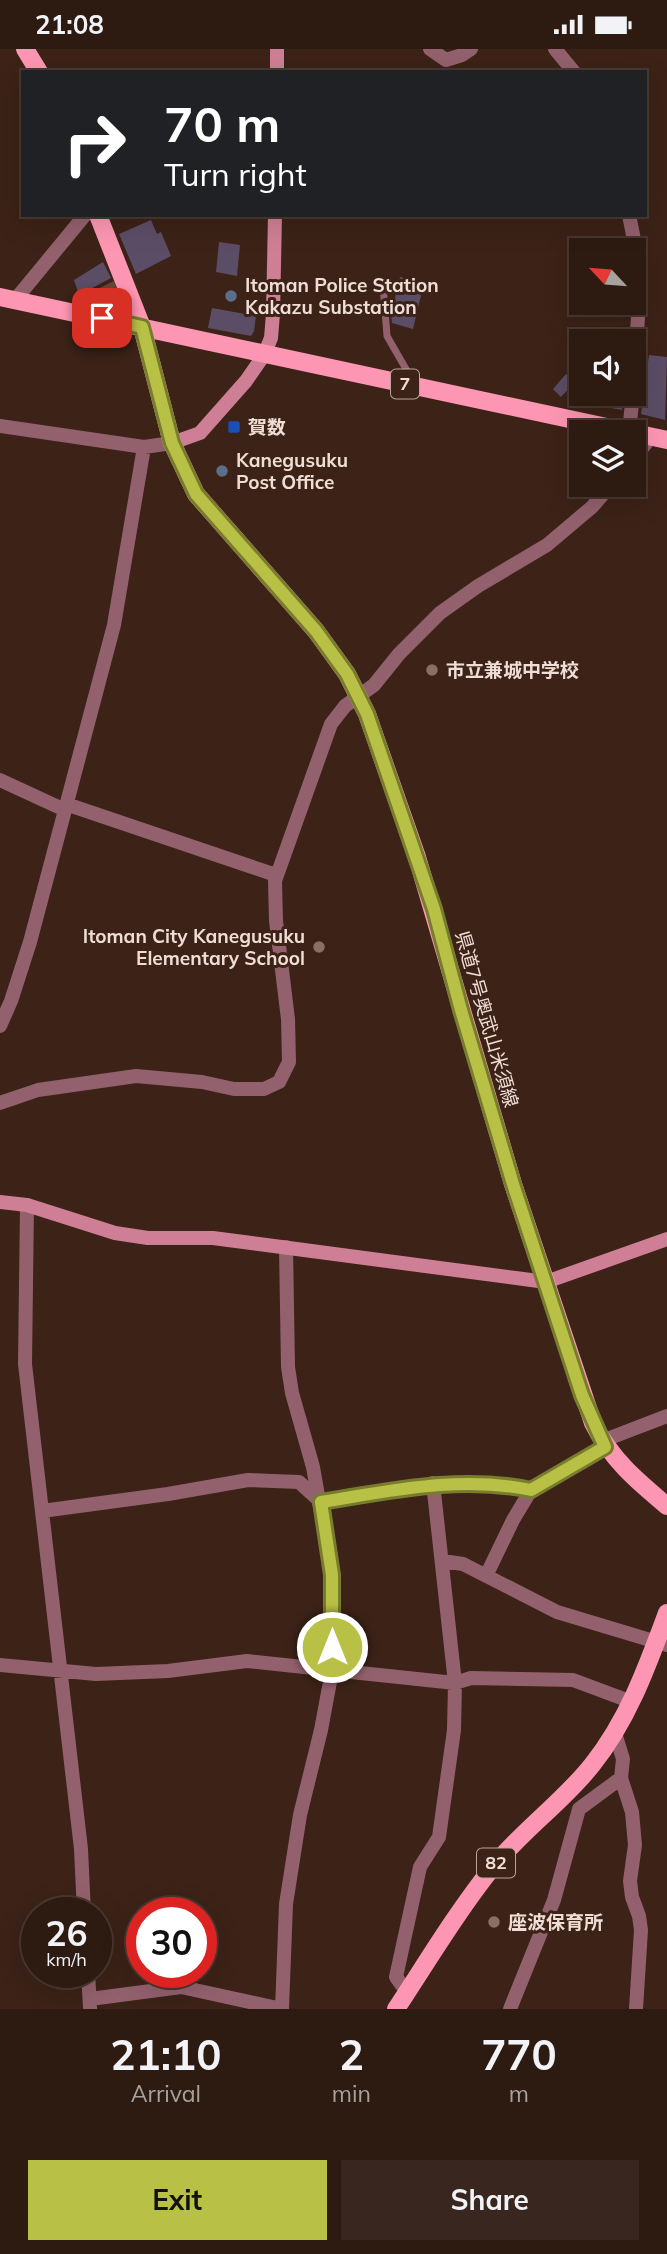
<!DOCTYPE html>
<html lang="en">
<head>
<meta charset="utf-8">
<style>
	:root { --surface:#2d1a11; --page:#39271f; --text:#f1f3f6; --muted:#a7a19f; --line:#483831; --accent:#b9c046 }
	body { margin:0; font-family:Mulish,"Noto Sans JP",sans-serif; background:var(--page); color:var(--text); height:100vh; display:flex; flex-direction:column; font-size:26px; white-space:nowrap }
	* { box-sizing:border-box; margin:0 }
	p { font-size:23px; color:var(--muted) }
	.icon { flex:none; width:38px; height:38px; fill:none; stroke:currentColor; stroke-width:2; stroke-linecap:round; stroke-linejoin:round }
	.map { position:relative; height:1960px; overflow:hidden }
	.details { display:flex; flex-direction:column; background:var(--surface); flex:1 }
	.details>* { flex:none }
	.banner { position:absolute; left:21px; top:21px; width:626px; height:147px; border-radius:0px; box-shadow:0 7px 28px #0002,0 0 0 2px var(--line); background:#202124; color:#fff; overflow:hidden }
	.needle { width:46px; rotate:296deg }
	.controls { position:absolute; left:569px; top:189px; display:grid; gap:14px }
	.controls a { display:grid; place-items:center; width:77px; height:77px; border-radius:0px; background:var(--surface); box-shadow:0 7px 28px #0002,0 0 0 2px var(--line); font-size:35px }
	.speed { position:absolute; left:21px; top:1848px; display:flex; gap:14px; font-size:35px; font-weight:700; text-align:center }
	.speed>* { display:grid; place-content:center; width:91px; height:91px; border-radius:50%; background:var(--surface); box-shadow:0 7px 28px #0002,0 0 0 2px var(--line); line-height:1 }
	.speed small { font-size:18px; font-weight:400 }
	.speed .limit { border:10px solid #d22; background:#fff; color:#111 }
	.pin { position:absolute; display:grid; place-items:center; width:60px; height:60px; color:#fff; margin:-30px; border-radius:14px; box-shadow:0 4px 10px #0006 }
	.me { position:absolute; width:77px; margin:-38px; rotate:0deg; stroke-linejoin:round; filter:drop-shadow(0 0 5px #0008) }
	.turn { display:flex; align-items:center; gap:24px; height:147px; padding:0 28px; font-size:32px }
	.turn .icon { width:91px; height:91px; stroke-width:2.5 }
	.turn b { display:block; font-size:49px; line-height:60px }
	.eta { display:flex; justify-content:space-evenly; align-items:center; height:119px; text-align:center }
	.eta b { font-size:42px; font-weight:700; line-height:49px }
	.primary-button { display:flex; gap:14px; margin-top:auto; padding:14px 28px }
	.primary-button a { flex:1; height:80px; border-radius:0px; background:var(--accent); color:#111; font-size:28px; font-weight:700; line-height:80px; text-align:center }
	.primary-button a+a { background:var(--page); color:var(--text) }
	.status { display:flex; justify-content:space-between; align-items:center; height:49px; padding:0 35px; background:var(--surface); direction:ltr }
	.status svg { height:19px; fill:currentColor }
	.map>svg:first-child { display:block }
</style>
</head>
<body>
<div class="status"><b>21:08</b><svg viewBox="0 0 49 12"><path d="M0 12V9h3v3zM5 12V6h3v6zM10 12V3h3v9zM15 12V0h3v12zM26 1h20v11H26zM47 4h2v5h-2z"/></svg></div>
<div class="map">
<svg width="667" height="1960" viewBox="0 0 667 1960">
	<rect width="100%" height="100%" fill="#3c2217"/>
	<path fill="#6a4636" d="M 114,232 L 123,258 L 85,249 L 85,246 Z"/>
	<path fill="#5c4d66" d="M 151,171 L 157,185 L 161,183 L 171,207 L 136,225 L 119,185 Z
		M 219,193 L 240,196 L 237,227 L 216,223 Z
		M 103,213 L 111,229 L 79,246 L 74,231 Z
		M 400,228 L 424,234 L 413,280 L 392,274 L 391,265 Z
		M 212,259 L 256,267 L 254,282 L 251,287 L 208,279 Z
		M 649,306 L 667,308 L 665,371 L 641,365 Z
		M 566,325 L 575,333 L 561,348 L 553,340 Z
		M 597,345 L 623,345 L 622,361 L 595,356 Z"/>
	<g fill="none" stroke-linecap="round" stroke-linejoin="round">
		<path stroke="#93616e" stroke-width="7" d="M 383,236 L 387,287 L 414,334"/>
		<path stroke="#93616e" stroke-width="14" d="M 430,0 L 446,11 L 462,6 L 471,0
			M 555,0 L 574,23
			M 629,166 L 641,225 L 634,326
			M 15,251 L 85,166
			M 0,377 L 144,398 L 172,394
			M 629,382 L 633,345
			M 634,409 L 651,388
			M 0,731 L 65,761
			M 66,755 L 276,826
			M 0,977 L 11,952 L 30,893 L 114,576 L 144,398
			M 0,1054 L 38,1041 L 136,1027 L 202,1033 L 234,1040 L 264,1040 L 279,1033 L 289,1013 L 288,970 L 276,872 L 275,832 L 331,675 L 345,657 L 374,636 L 399,605 L 440,564 L 478,537 L 547,496 L 592,458 L 611,436
			M 27,1156 L 25,1315 L 81,1800 L 84,1864
			M 602,1392 L 667,1367
			M 321,1453 C 390,1442 461,1426 531,1441
			M 42,1462 L 168,1445 L 248,1431 L 299,1433 L 321,1453
			M 443,1512 L 463,1515 L 557,1563 L 667,1596
			M 486,1527 L 513,1471 L 531,1441 L 605,1398
			M 0,1616 L 96,1625 L 168,1622 L 247,1612 L 455,1634 L 471,1629 L 573,1631 L 632,1653
			M 615,1684 L 623,1710 L 621,1729 L 632,1763 L 635,1796 L 630,1832 L 632,1848 L 639,1867 L 641,1881 L 636,1960
			M 88,1923 L 90,1959
			M 407,1943 L 396,1928 L 420,1818 L 439,1788 L 454,1681 L 455,1634 L 433,1434
			M 90,1950 L 181,1938 L 282,1960
			M 282,1960 L 286,1855 L 300,1766 L 321,1681 L 332,1622 L 332,1526 L 313,1418 L 292,1344 L 288,1318 L 286,1198
			M 510,1960 L 554,1851 L 579,1760 L 621,1729"/>
		<path stroke="#cf7f95" stroke-width="14" d="M 277,0 L 277,23
			M 172,394 L 200,384 L 246,332 L 264,306 L 271,289 L 273,265 L 275,166
			M 0,1153 L 27,1156 L 115,1184 L 148,1189 L 213,1189 L 546,1233 L 667,1190"/>
		<path stroke="#fd96b3" stroke-width="18" d="M 25,0 L 39,23
			M 98,166 L 142,278 L 172,394 L 196,445 L 316,582 L 347,625 L 367,665 L 417,808 L 513,1135 L 593,1374 C 611,1410 636,1431 667,1457
			M 0,248 L 667,391
			M 396,1960 C 427,1913 457,1863 492,1819 C 522,1781 562,1754 592,1716 C 628,1671 647,1618 667,1564"/>
	</g>
	<g fill="none" stroke-linecap="round" stroke-linejoin="round">
		<defs>
			<path id="route" d="M 102,269 L 142,278 L 172,394 L 196,445 L 316,582 L 347,625 L 367,665 L 434,860 L 461,961 L 513,1135 L 582,1346 L 605,1398 L 531,1441 C 461,1426 390,1442 321,1453 L 332,1526 L 332,1598"/>
		</defs>
		<use href="#route" stroke="#787d2e" stroke-width="18"/>
		<use href="#route" stroke="#b9c046" stroke-width="12"/>
	</g>
	<g fill="#5c6f8a" stroke="#3c2217" stroke-width="2.5">
		<circle cx="231" cy="247" r="7"/>
		<circle cx="222" cy="422" r="7"/>
	</g>
	<rect fill="#1a4fb4" stroke="#3c2217" stroke-width="2.5" x="227" y="371" width="14" height="14" rx="3.5"/>
	<g fill="#8d6e63" stroke="#3c2217" stroke-width="2.5">
		<circle cx="432" cy="621" r="7"/>
		<circle cx="319" cy="898" r="7"/>
		<circle cx="494" cy="1873" r="7"/>
	</g>
	<g text-anchor="middle" stroke-width="6" stroke-linejoin="round" paint-order="stroke">
		<g fill="#3c2217" stroke="#b9a59d" stroke-width="2">
			<rect x="391" y="320.5" width="28" height="29" rx="5"/>
			<rect x="477" y="1799.5" width="38" height="29" rx="5"/>
		</g>
		<g font-size="18" font-weight="bold" fill="#efddd6">
			<text x="405" y="341">7</text>
			<text x="496" y="1820">82</text>
		</g>
		<g font-size="19" font-weight="bold" fill="#efddd6" stroke="#3c2217" text-anchor="start">
			<text x="245" y="243">Itoman Police Station<tspan x="245" dy="22">Kakazu Substation</tspan></text>
			<text x="248" y="385">賀数</text>
			<text x="236" y="418">Kanegusuku<tspan x="236" dy="22">Post Office</tspan></text>
			<text x="446" y="628">市立兼城中学校</text>
			<text x="305" y="894" text-anchor="end">Itoman City Kanegusuku<tspan x="305" dy="22">Elementary School</tspan></text>
			<text x="508" y="1880">座波保育所</text>
		</g>
		<g font-size="19" fill="#efddd6" stroke="#3c2217">
			<text transform="translate(487 970) rotate(74)" y="7">県道7号奥武山米須線</text>
		</g>
	</g>
</svg>
<div class="controls">
<a><svg class="needle" viewBox="-14 -14 28 28"><path d="M0-13l5 13h-10z" fill="#e53935"/><path d="M0 13l5-13h-10z" fill="#a7a19f"/></svg></a>
<a><svg class="icon" aria-label="sound" viewBox="0 0 24 24"><path d="M4 9h4l5-4v14l-5-4H4zM17 9q2 3 0 6"/></svg></a>
<a><svg class="icon" aria-label="layers" viewBox="0 0 24 24"><path d="M12 4l9 5-9 5-9-5zM3 14l9 5 9-5"/></svg></a>
</div>
<div class="speed"><div>26<small>km/h</small></div><div class="limit">30</div></div>
<div class="pin" style="left:102px;top:269px;background:#d93025"><svg class="icon" aria-label="arrive" viewBox="0 0 24 24"><path d="M6 21V4h12l-3 4 3 4H6"/></svg></div>
<svg class="me" style="left:332px;top:1598px" viewBox="-20 -20 40 40"><circle r="17" fill="#b9c046" stroke="#fff" stroke-width="3"/><path d="M0-11L8 9 0 5-8 9z" fill="#fff"/></svg>
<div class="banner">
<div class="turn"><svg class="icon" aria-label="right" viewBox="0 0 24 24"><path d="M7 20v-9h11M14 6l5 5-5 5"/></svg><div><b>70 m</b>Turn right</div></div>
</div>
</div>
<section class="details">
<div class="eta">
<div><b>21:10</b><p>Arrival</p></div>
<div><b>2</b><p>min</p></div>
<div><b>770</b><p>m</p></div>
</div>
<div class="primary-button"><a>Exit</a><a>Share</a></div>
</section>
</body>
</html>
